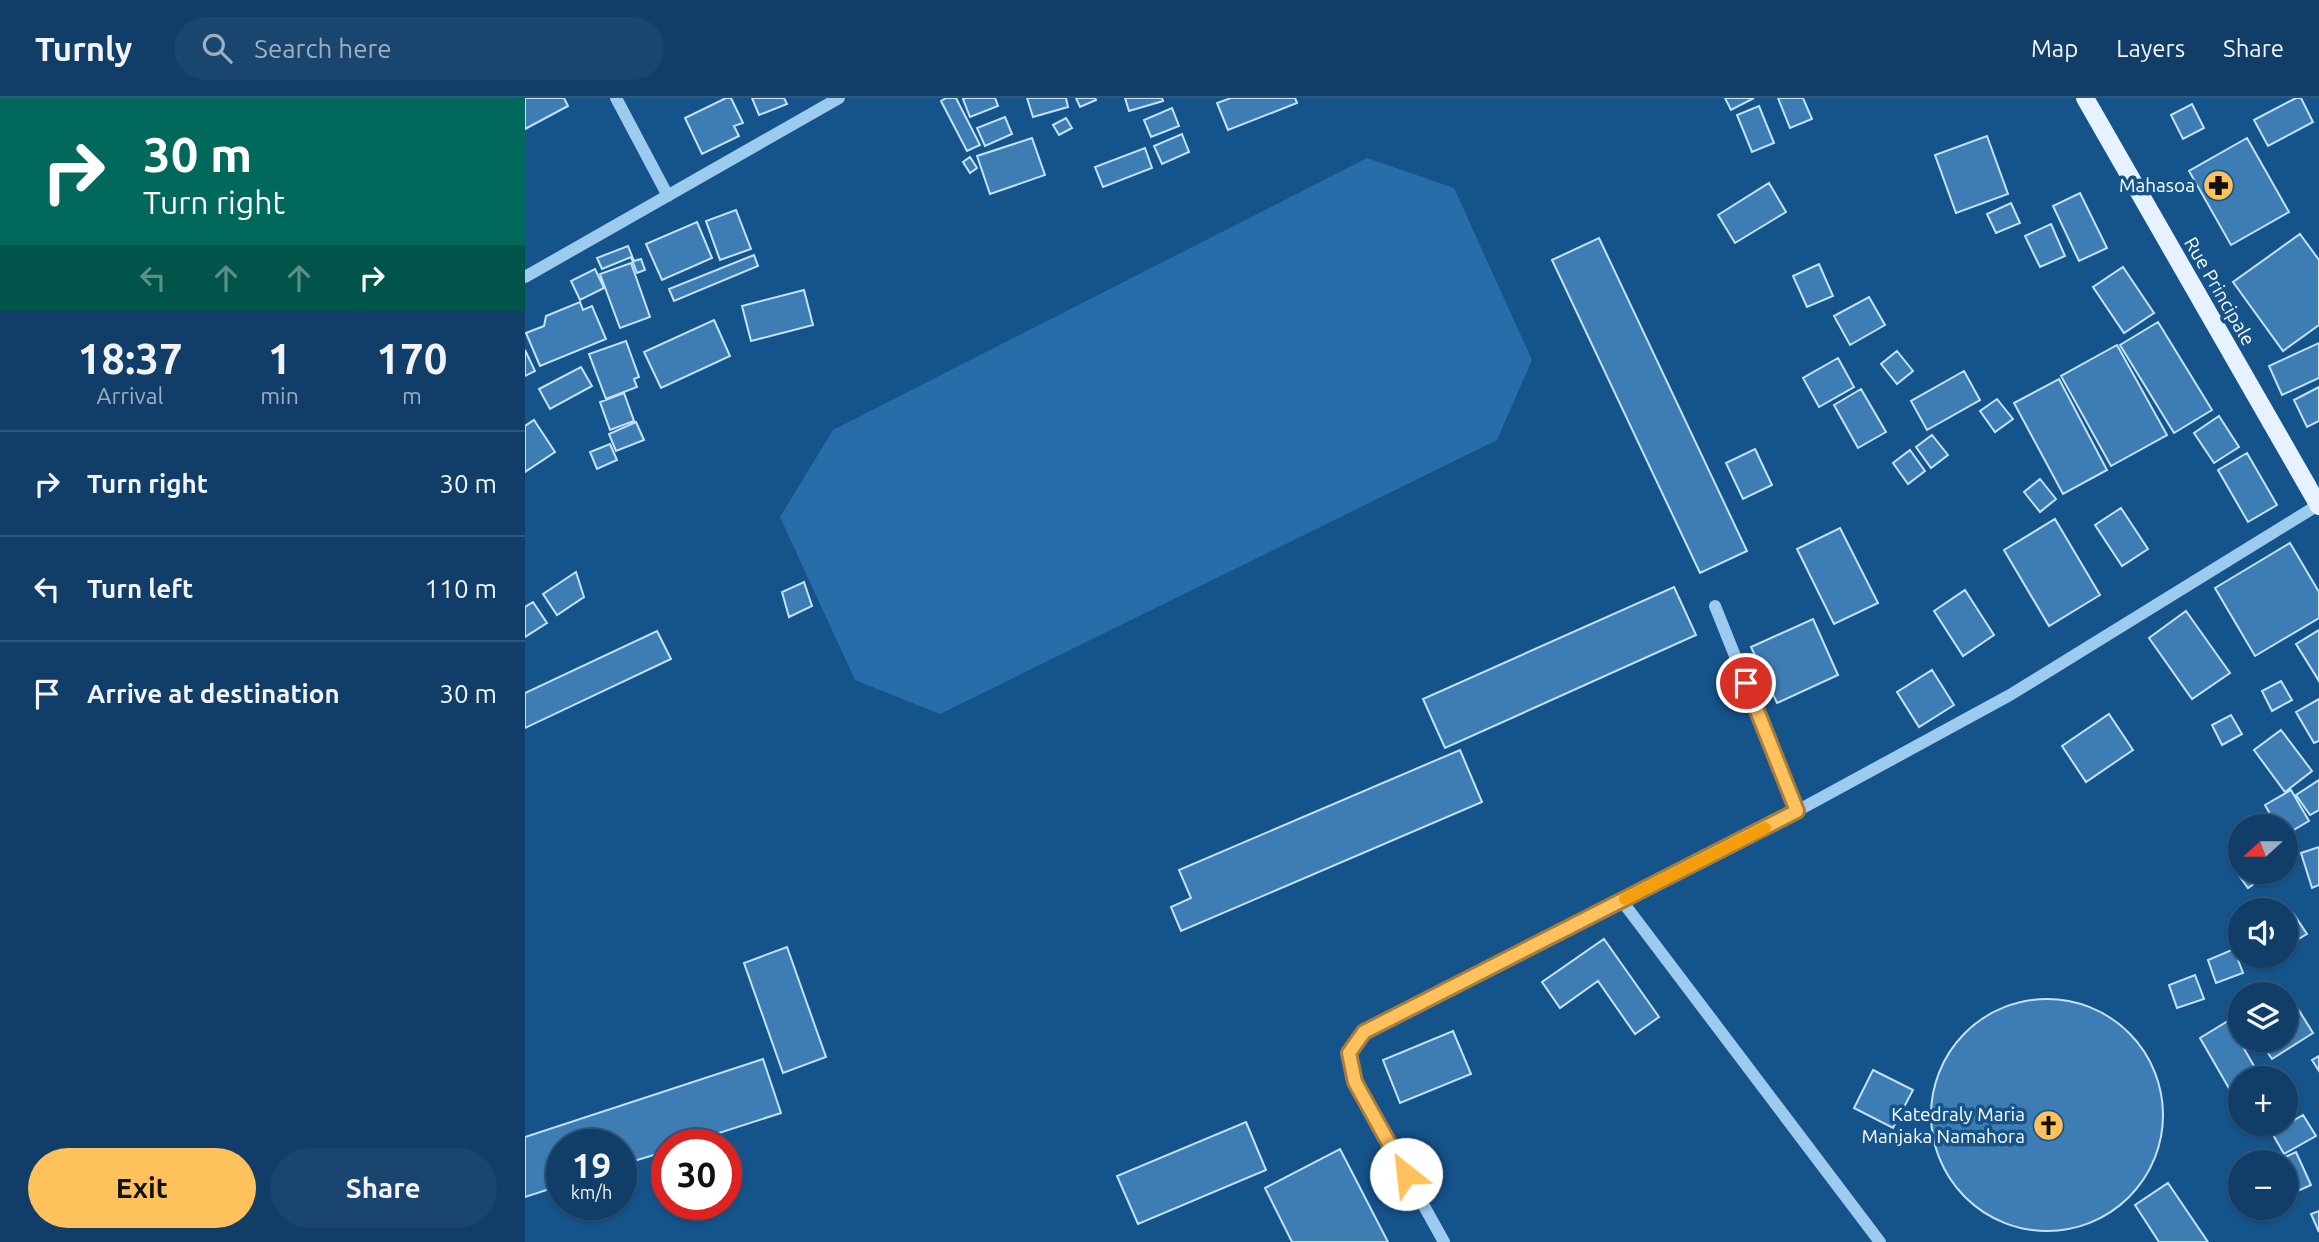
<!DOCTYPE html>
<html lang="en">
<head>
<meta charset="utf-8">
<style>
	:root { --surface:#103e68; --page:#19456e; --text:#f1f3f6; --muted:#9caec0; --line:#30577c; --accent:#ffc15c }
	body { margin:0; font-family:Ubuntu,sans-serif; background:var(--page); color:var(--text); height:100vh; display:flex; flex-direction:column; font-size:26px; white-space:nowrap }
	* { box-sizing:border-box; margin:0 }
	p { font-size:23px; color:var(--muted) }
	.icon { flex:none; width:38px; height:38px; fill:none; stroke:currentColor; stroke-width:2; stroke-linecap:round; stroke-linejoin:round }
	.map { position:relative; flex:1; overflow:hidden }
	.drawer { display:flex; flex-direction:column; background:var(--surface); width:525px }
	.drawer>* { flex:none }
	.banner { background:#00695c; color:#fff; overflow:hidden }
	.needle { width:46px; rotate:249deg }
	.fabs { position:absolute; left:1703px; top:716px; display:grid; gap:14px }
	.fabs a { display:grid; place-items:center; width:70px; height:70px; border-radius:50%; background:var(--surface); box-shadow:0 2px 5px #0004,0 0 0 2px var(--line); font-size:35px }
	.speed { position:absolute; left:21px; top:1031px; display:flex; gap:14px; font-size:35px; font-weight:700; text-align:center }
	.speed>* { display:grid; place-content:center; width:91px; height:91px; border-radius:50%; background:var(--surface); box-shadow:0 2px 5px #0004,0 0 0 2px var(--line); line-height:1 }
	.speed small { font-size:18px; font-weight:400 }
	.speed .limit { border:10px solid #d22; background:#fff; color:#111 }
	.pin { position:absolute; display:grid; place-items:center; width:60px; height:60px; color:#fff; margin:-30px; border:4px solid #fff; border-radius:50%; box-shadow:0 2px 7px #0007 }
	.me { position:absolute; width:77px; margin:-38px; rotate:331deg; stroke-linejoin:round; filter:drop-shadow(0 0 5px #0008) }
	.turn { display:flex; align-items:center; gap:24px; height:147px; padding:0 28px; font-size:32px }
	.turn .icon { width:91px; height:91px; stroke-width:2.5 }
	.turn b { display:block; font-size:49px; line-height:60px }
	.lanes { display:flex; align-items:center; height:66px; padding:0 28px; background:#0003; justify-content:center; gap:35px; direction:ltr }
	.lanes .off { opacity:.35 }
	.eta { display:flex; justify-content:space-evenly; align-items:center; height:119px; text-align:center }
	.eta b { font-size:42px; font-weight:600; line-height:49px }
	.primary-button { display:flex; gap:14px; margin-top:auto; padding:14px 28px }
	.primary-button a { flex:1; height:80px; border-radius:42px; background:var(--accent); color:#111; font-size:28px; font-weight:600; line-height:80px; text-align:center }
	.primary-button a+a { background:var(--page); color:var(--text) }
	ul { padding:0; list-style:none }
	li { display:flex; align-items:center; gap:21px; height:105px; padding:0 28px; border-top:2px solid var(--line) }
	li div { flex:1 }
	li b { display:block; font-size:26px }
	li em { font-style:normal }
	header { display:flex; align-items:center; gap:42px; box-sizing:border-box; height:98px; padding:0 35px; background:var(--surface); border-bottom:2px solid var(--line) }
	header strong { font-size:33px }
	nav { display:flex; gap:38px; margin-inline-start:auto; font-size:24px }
	.search { width:490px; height:63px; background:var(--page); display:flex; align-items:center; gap:18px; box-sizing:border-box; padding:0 24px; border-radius:38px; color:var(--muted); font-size:26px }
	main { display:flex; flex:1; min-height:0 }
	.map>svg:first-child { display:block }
</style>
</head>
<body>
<header>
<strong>Turnly</strong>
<div class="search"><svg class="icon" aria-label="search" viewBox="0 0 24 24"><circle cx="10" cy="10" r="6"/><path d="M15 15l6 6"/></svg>Search here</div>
<nav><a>Map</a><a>Layers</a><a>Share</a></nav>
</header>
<main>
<section class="drawer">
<div class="banner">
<div class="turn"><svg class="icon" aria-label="right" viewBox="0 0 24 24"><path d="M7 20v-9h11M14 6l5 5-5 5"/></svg><div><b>30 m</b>Turn right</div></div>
<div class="lanes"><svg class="icon off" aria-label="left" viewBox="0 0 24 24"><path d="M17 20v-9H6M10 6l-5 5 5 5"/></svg><svg class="icon off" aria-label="ahead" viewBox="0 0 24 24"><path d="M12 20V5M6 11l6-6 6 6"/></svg><svg class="icon off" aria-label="ahead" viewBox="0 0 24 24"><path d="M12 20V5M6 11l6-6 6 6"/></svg><svg class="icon" aria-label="right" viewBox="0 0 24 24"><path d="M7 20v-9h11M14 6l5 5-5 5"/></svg></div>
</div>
<div class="eta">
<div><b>18:37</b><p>Arrival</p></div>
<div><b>1</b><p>min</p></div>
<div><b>170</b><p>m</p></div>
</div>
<ul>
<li><svg class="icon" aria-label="right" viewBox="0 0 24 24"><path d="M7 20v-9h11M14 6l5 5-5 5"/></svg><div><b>Turn right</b></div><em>30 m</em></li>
<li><svg class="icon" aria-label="left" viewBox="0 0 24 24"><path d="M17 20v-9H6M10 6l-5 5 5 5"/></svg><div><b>Turn left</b></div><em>110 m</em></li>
<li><svg class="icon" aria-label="arrive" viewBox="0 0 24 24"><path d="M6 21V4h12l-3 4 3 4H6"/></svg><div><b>Arrive at destination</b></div><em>30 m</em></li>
</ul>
<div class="primary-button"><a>Exit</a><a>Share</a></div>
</section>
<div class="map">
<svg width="1794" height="1144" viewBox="0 0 1794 1144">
	<rect width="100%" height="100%" fill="#15538b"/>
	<path fill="#276daa" d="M 842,60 L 929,90 L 1007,262 L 972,342 L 415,616 L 330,582 L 255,419 L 308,332 Z"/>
	<path fill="#3d7db4" stroke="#c4e2fb" stroke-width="2" d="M 0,0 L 39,0 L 43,8 L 0,31 Z
		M 201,0 L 206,0 L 218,25 L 209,28 L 214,38 L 177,56 L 160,20 Z
		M 227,0 L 259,0 L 262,6 L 234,17 Z
		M 421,0 L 431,0 L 455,47 L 442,53 L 416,3 Z
		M 441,0 L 470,0 L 473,8 L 445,19 L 438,1 Z
		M 502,0 L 541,0 L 543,9 L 508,19 Z
		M 551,0 L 570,0 L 571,2 L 555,9 Z
		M 600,0 L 637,0 L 638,3 L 604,13 Z
		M 706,0 L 770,0 L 772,5 L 703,32 L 692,5 Z
		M 1200,0 L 1229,0 L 1206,12 Z
		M 1253,0 L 1278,0 L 1287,21 L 1265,30 Z
		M 1771,0 L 1776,0 L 1788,24 L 1743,48 L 1729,22 Z
		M 1667,6 L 1679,30 L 1658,41 L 1646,17 Z
		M 1234,8 L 1249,45 L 1227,54 L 1212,17 Z
		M 647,10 L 654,28 L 626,39 L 619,22 Z
		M 480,19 L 487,36 L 460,48 L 452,30 Z
		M 541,20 L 547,30 L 534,37 L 528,27 Z
		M 657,36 L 664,54 L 637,66 L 629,48 Z
		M 1462,38 L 1483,96 L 1431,115 L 1410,57 Z
		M 507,40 L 520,77 L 465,96 L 452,58 Z
		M 1722,40 L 1764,114 L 1706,147 L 1664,73 Z
		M 620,50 L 627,70 L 578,89 L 570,69 Z
		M 445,59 L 452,70 L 445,75 L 438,64 Z
		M 1244,85 L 1261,114 L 1210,145 L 1193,117 Z
		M 1555,95 L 1582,150 L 1554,163 L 1528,108 Z
		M 1486,105 L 1495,125 L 1471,135 L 1462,116 Z
		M 211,112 L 226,151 L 195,162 L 181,123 Z
		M 172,124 L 187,160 L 137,182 L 121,146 Z
		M 1526,126 L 1540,158 L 1515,169 L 1500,138 Z
		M 1775,136 L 1794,162 L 1794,227 L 1758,253 L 1708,184 Z
		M 1074,140 L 1222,453 L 1175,475 L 1027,162 Z
		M 103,148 L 109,163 L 116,161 L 120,172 L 112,175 L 106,159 L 77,171 L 72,160 Z
		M 229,157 L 233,168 L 149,203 L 144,191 Z
		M 106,165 L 125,219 L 95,230 L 75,176 Z
		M 1294,166 L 1308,198 L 1282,209 L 1268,178 Z
		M 1598,169 L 1629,215 L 1599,235 L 1568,189 Z
		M 70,171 L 79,190 L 55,202 L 46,183 Z
		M 279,192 L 288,227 L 226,243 L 217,208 Z
		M 1344,199 L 1360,227 L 1325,247 L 1309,218 Z
		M 55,204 L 58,212 L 67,208 L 81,241 L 15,268 L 1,235 L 19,228 L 21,218 Z
		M 189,222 L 205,258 L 136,290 L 119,254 Z
		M 1633,224 L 1687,312 L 1649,335 L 1595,247 Z
		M 101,243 L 114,279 L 109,281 L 112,289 L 81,301 L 64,256 Z
		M 1794,245 L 1794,280 L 1757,297 L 1744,268 Z
		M 1592,247 L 1642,337 L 1586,368 L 1536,278 Z
		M 0,252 L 10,273 L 0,278 Z
		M 1372,253 L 1388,273 L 1372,286 L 1356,266 Z
		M 1313,260 L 1329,289 L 1294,309 L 1278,280 Z
		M 56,269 L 67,288 L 25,311 L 14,291 Z
		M 1439,273 L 1455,302 L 1402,332 L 1386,303 Z
		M 1534,281 L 1582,372 L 1538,396 L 1489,305 Z
		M 1794,289 L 1794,323 L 1782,329 L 1769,302 Z
		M 1336,291 L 1361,334 L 1333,350 L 1309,307 Z
		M 99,295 L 109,323 L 85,332 L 75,304 Z
		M 1472,301 L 1488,321 L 1470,334 L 1455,313 Z
		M 1694,318 L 1714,349 L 1689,365 L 1669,335 Z
		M 9,322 L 30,354 L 0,374 L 0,328 Z
		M 111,324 L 119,342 L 91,353 L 84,336 Z
		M 1407,337 L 1423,357 L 1406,370 L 1391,349 Z
		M 85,346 L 92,362 L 72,371 L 65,354 Z
		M 1230,351 L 1247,387 L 1218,401 L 1201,365 Z
		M 1385,352 L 1400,373 L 1383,386 L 1368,365 Z
		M 1722,355 L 1752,407 L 1723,424 L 1693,372 Z
		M 1515,381 L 1531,401 L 1515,414 L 1499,394 Z
		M 1596,410 L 1623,451 L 1597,468 L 1570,427 Z
		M 1530,421 L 1575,497 L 1524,528 L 1479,452 Z
		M 1315,430 L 1353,505 L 1309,526 L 1272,451 Z
		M 1765,445 L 1794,494 L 1794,520 L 1730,558 L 1690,490 Z
		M 51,474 L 59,499 L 32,517 L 18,496 Z
		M 279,484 L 287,508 L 264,519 L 257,494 Z
		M 1149,489 L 1171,537 L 920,650 L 898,601 Z
		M 1440,492 L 1469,537 L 1438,558 L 1409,513 Z
		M 8,504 L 22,525 L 0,539 L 0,509 Z
		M 1661,513 L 1705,575 L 1667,601 L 1624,540 Z
		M 1288,521 L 1313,577 L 1252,605 L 1226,549 Z
		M 1794,532 L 1794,583 L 1771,546 Z
		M 132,533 L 146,561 L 0,630 L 0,595 Z
		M 1407,572 L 1429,607 L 1394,629 L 1372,594 Z
		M 1756,583 L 1767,602 L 1747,613 L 1737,593 Z
		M 1794,601 L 1794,643 L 1789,645 L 1771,614 Z
		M 1584,616 L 1608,652 L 1561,684 L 1537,648 Z
		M 1706,617 L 1717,636 L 1697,647 L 1687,627 Z
		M 1756,632 L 1787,673 L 1760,694 L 1729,652 Z
		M 935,652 L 957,704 L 656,833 L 646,809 L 666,800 L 654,772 Z
		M 1794,682 L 1794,712 L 1785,717 L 1771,697 Z
		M 1766,692 L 1784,723 L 1760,737 L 1760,728 L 1752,728 L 1740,707 Z
		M 1794,749 L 1794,787 L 1787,790 L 1776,755 Z
		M 1715,761 L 1715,774 L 1746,774 L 1723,790 L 1707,768 Z
		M 1768,815 L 1782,836 L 1760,849 L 1760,820 Z
		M 1079,841 L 1134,919 L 1110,936 L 1073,883 L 1035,910 L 1017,884 Z
		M 262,849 L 301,959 L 258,975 L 219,865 Z
		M 1709,851 L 1718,875 L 1691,885 L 1683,862 Z
		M 1670,877 L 1679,901 L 1652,910 L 1644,887 Z
		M1406 1017a116 116 0 1 1 232 0a116 116 0 1 1-232 0Z
		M 1770,906 L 1788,935 L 1747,961 L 1734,942 L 1760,942 L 1760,912 Z
		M 1703,923 L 1736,980 L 1715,980 L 1715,996 L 1709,999 L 1675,940 Z
		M 928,933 L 946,976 L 875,1005 L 858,962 Z
		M 1794,958 L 1794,973 L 1787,962 Z
		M 238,961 L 256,1015 L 160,1046 L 142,1046 L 142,1053 L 96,1067 L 96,1046 L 37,1046 L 37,1087 L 0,1099 L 0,1039 Z
		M 1348,972 L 1388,992 L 1368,1030 L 1329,1010 Z
		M 1778,1017 L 1791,1038 L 1759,1056 L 1747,1035 Z
		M 721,1024 L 741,1072 L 613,1126 L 592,1078 Z
		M 815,1051 L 863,1144 L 767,1144 L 740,1090 Z
		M 1771,1054 L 1786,1087 L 1764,1097 L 1760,1090 L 1760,1064 L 1749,1064 Z
		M 1643,1085 L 1683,1144 L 1634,1144 L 1610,1107 Z
		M 1794,1113 L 1794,1134 L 1786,1116 Z"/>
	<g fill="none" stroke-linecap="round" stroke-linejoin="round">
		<path stroke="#9dcaef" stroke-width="12" d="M 91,0 L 143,98
			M 0,179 L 314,0
			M 1190,508 L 1272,713
			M 1097,803 L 1355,1144
			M 919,1144 L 830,984 L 824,955 L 839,935 L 1272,713 L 1485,597 L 1793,407"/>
		<path stroke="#e6f2ff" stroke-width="18" d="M 1560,0 L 1794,408"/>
	</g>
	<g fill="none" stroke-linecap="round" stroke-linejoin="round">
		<defs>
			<path id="route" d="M 881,1076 L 830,984 L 824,955 L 839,934 L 1272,713 L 1221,585"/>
		</defs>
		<use href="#route" stroke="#a67d3c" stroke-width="18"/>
		<use href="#route" stroke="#ffc15c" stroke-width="12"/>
		<path stroke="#f59e0b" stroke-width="12" d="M 1100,801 L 1240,730"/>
	</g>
	<defs>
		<symbol id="pharmacy-disc" viewBox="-11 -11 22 22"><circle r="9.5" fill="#ffc15c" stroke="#15538b"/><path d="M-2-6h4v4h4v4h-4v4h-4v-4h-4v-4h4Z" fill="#111"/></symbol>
		<symbol id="church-disc" viewBox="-11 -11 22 22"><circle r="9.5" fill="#ffc15c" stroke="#15538b"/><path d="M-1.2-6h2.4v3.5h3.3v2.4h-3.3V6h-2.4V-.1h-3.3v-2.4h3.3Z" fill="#111"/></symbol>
	</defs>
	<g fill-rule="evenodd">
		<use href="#pharmacy-disc" x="1676" y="70" width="35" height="35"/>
		<use href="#church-disc" x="1506" y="1010" width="35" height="35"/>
	</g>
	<g text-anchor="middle" stroke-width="7" stroke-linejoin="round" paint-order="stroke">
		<g font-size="19" fill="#fff" stroke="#15538b" text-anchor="end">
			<text x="1670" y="94">Mahasoa</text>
			<text x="1500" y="1023">Katedraly Maria<tspan x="1500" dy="22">Manjaka Namahora</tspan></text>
		</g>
		<g font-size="19" fill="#fff" stroke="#15538b">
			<text transform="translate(1695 193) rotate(60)" y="7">Rue Principale</text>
		</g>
	</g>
</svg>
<div class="fabs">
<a><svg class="needle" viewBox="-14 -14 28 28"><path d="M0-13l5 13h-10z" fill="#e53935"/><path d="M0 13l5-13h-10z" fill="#9caec0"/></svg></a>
<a><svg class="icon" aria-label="sound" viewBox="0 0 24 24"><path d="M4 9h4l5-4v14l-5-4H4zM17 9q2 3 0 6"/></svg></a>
<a><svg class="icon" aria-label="layers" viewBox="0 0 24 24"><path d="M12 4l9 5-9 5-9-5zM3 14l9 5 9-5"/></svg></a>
<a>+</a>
<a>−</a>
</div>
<div class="speed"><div>19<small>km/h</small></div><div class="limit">30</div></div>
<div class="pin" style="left:1221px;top:585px;background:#d93025"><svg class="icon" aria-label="arrive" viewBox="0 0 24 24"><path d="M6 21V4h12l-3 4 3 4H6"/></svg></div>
<svg class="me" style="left:881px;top:1076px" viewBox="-20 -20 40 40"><circle r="19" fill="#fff"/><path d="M0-13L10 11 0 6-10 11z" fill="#ffc15c"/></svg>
</div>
</main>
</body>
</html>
